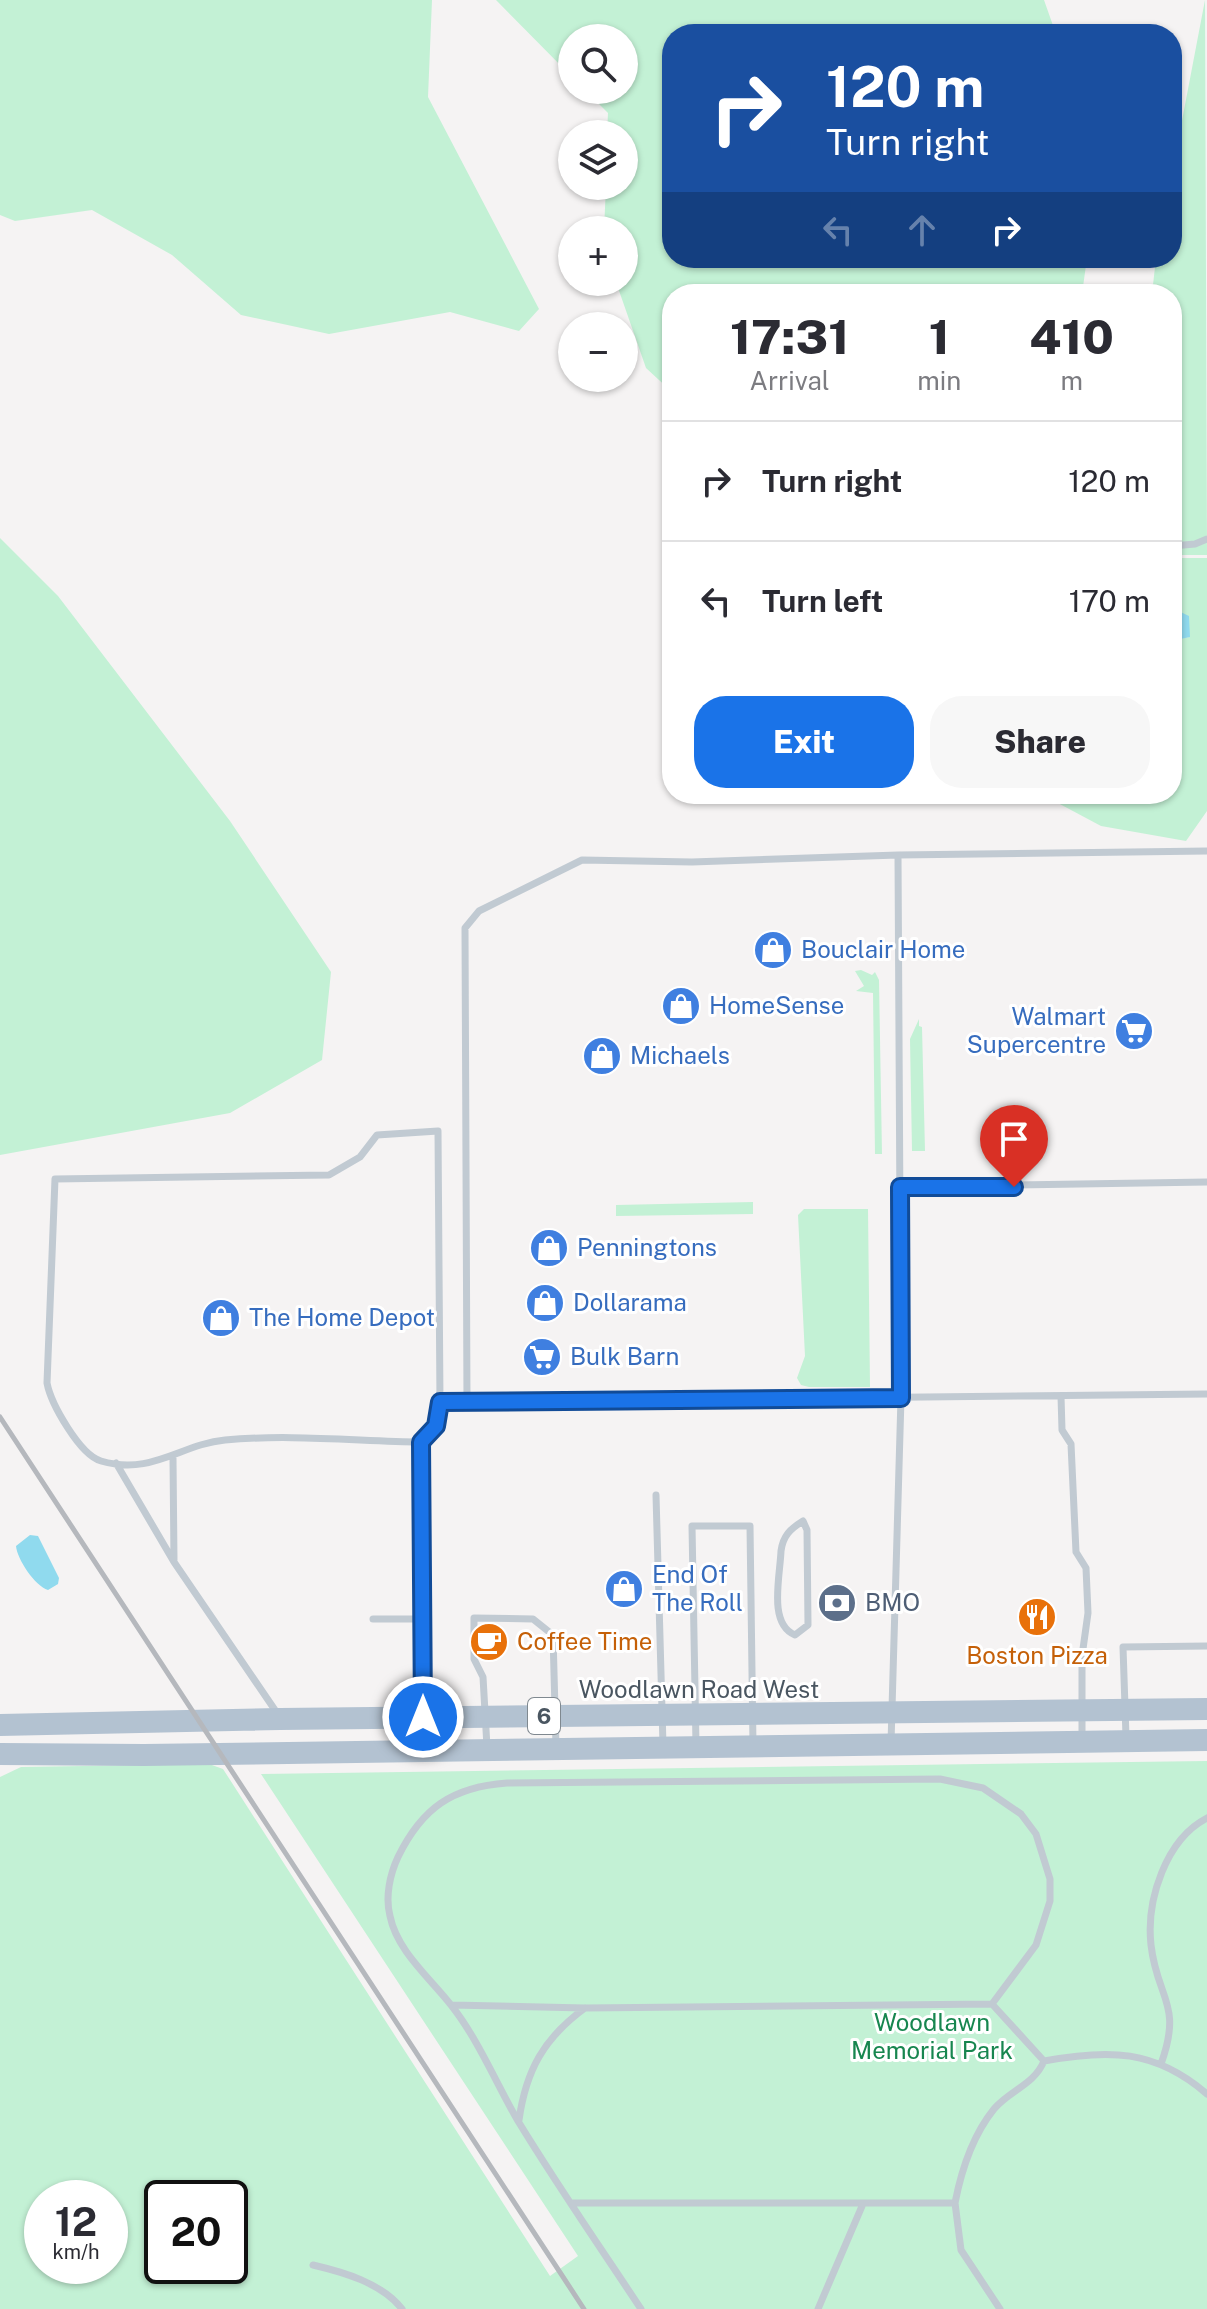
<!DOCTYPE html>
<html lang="en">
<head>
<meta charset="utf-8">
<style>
	:root { --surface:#fff; --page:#f7f7f7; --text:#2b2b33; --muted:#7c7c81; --line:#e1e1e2; --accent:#1a73e8 }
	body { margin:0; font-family:"Public Sans",sans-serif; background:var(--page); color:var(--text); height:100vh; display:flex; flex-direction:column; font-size:30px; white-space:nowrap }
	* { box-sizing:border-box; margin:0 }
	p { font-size:26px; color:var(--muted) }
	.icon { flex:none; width:44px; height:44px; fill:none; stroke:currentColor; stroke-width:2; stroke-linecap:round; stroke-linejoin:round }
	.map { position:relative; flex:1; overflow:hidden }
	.details { position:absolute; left:662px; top:284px; width:520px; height:520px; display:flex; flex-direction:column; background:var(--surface); border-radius:32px; box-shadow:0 2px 6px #0004 }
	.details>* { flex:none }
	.hud { position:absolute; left:662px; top:24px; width:520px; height:244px; border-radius:32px; box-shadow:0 2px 6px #0004; background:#1a4fa0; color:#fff; overflow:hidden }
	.tools { position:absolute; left:558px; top:24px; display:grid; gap:16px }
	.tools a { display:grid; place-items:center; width:80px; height:80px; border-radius:50%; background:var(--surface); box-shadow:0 2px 6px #0004; font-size:40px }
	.speed { position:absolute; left:24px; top:2180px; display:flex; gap:16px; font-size:40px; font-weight:700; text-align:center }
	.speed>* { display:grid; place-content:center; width:104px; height:104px; border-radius:50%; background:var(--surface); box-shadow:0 2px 6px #0004; line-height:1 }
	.speed small { font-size:20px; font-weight:400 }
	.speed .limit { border:4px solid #111; border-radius:12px; background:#fff; color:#111 }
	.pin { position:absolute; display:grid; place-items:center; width:68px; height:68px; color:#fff; margin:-82px -34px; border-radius:50% 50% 50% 0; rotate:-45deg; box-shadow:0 0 8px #0007 }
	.pin .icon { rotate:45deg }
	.me { position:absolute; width:88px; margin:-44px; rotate:0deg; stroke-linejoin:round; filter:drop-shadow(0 0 6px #0008) }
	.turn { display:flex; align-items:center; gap:28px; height:168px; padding:0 32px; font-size:36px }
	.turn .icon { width:104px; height:104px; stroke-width:2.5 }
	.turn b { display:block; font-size:56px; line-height:68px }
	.lanes { display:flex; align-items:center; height:76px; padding:0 32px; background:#0003; justify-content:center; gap:40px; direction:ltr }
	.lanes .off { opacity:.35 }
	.eta { display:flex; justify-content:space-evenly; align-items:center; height:136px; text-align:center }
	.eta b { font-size:48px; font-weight:800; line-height:56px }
	.primary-button { display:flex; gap:16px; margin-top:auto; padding:16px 32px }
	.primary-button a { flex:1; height:92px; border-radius:32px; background:var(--accent); color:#fff; font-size:32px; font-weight:800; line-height:92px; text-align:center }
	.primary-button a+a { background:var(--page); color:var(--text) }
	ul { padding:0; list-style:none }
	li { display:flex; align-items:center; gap:24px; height:120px; padding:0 32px; border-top:2px solid var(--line) }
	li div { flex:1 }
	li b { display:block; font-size:30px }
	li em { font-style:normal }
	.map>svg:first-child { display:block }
</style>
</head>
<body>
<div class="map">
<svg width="1207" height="2309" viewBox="0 0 1207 2309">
	<rect width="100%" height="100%" fill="#f5f3f3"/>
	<path fill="#c3f1d5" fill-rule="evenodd" d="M 0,0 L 432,0 L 428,97 L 539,309 L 519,331 L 450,312 L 329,334 L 241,315 L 172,255 L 92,210 L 15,221 L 0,215 Z
		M 496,0 L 1044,0 L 1056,34 L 672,34 L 672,258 L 1087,258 L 1082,294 L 672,294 L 672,392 L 646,368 L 616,282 L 624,282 L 624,230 L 604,230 L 606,186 L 624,186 L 624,134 L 607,134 L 608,113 L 585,90 L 624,90 L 624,38 L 572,38 L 572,77 Z
		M 1205,0 L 1207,555 L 1172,555 L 1172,294 L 1152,294 L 1156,258 L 1172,258 L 1172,173 Z
		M 0,538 L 58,596 L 230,821 L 331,972 L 322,1060 L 230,1113 L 0,1155 Z
		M 1172,558 L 1207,558 L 1207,811 L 1186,841 L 1101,826 L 1041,794 L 1172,794 L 1172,641 L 1189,637 L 1177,608 L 1172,608 Z
		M 861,970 L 872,975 L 875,972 L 879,980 L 882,1154 L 875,1154 L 873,993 L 856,991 L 864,986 L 855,971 Z
		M 919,1019 L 919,1026 L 922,1027 L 925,1151 L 912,1151 L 910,1039 Z
		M 753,1202 L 753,1214 L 616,1216 L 616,1205 Z
		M 804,1209 L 868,1209 L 870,1387 L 809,1387 L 801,1385 L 797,1378 L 805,1356 L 798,1215 Z
		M 1207,1761 L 1207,2309 L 0,2309 L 0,1777 L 21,1767 L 209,1764 L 223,1769 L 550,2276 L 578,2256 L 261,1774 ZM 42,2198 L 110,2198 L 110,2266 L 42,2266 ZM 162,2198 L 230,2198 L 230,2266 L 162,2266 Z"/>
	<path fill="#90daee" d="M 1172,608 L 1189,616 L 1190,637 L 1172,641 Z
		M 30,1535 L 38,1536 L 59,1578 L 58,1584 L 48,1590 C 35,1586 17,1559 16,1546 Z"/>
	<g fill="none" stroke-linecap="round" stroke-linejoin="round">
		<path stroke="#c1cad2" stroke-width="7" d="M 1172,546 L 1195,544 L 1207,539
			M 898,855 L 1207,851
			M 438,1131 L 440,1402 C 438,1421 435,1429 421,1442 C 357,1441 289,1434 225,1440 C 181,1444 152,1476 101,1461 C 80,1455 51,1404 47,1383 L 55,1179 L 329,1175 L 360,1157 L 377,1135 Z
			M 900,1187 L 1207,1182
			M 1061,1396 L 1062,1430 L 1071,1444 L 1076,1552 L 1086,1568 L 1088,1613 L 1082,1656 L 1082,1740
			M 440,1402 L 1207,1394
			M 467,1404 L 465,928 L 479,911 L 582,860 L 692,862 L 898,855 L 901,1398 L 891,1743
			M 421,1442 L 423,1748
			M 173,1458 L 174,1560
			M 116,1463 L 174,1562 L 277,1713
			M 656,1495 L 663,1745
			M 803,1521 L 807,1530 L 808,1625 L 795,1635 C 768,1624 780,1577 781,1551 C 783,1536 790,1529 803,1521 Z
			M 373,1619 L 422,1619
			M 1126,1737 L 1123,1647 L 1207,1646
			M 696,1745 L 692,1526 L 750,1526 L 753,1745
			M 487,1747 L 483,1677 L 474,1659 L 474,1618 L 533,1619 L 553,1635 L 556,1747
			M 452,2005 L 585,2008 L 992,2004 L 1044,2061 C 1108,2049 1155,2049 1207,2094
			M 1161,2064 C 1183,2003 1157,1999 1151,1945 C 1146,1900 1166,1839 1207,1818
			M 519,2120 C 526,2070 544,2038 585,2008
			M 572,2203 L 955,2203 L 961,2250 L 1000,2309
			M 955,2203 C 961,2172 973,2135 994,2109 C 1010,2090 1034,2085 1044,2061
			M 313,2265 C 343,2272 382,2283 402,2309
			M 641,2309 C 600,2247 557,2185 518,2121 C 496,2083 478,2039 451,2005 C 430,1978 397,1951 390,1916 C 385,1897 390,1874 398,1857 C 422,1808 452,1787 507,1783 L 940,1779 L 983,1788 L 1021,1814 L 1036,1834 L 1050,1879 L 1050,1901 L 1036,1945 L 992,2004
			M 818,2309 L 862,2206"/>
		<path stroke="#b3c2d1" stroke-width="22" d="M 0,1725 L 280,1719 L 1207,1709
			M 0,1754 L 144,1755 L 1207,1740"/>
		<path stroke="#b5b8bd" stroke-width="5" d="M 0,1417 L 584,2309"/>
	</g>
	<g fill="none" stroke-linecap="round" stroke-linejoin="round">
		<defs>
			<path id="route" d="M 423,1717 L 421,1442 L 436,1426 L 440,1402 L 901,1398 L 900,1187 L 1014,1187"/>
		</defs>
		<use href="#route" stroke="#114b97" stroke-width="20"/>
		<use href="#route" stroke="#1a73e8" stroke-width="14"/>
	</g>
	<defs>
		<symbol id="shop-disc" viewBox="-11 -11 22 22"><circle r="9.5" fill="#3f7fe0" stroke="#fff"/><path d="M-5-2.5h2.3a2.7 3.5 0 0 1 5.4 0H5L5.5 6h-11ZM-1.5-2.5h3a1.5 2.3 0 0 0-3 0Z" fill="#fff"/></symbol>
		<symbol id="supermarket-disc" viewBox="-11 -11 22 22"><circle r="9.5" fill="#3f7fe0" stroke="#fff"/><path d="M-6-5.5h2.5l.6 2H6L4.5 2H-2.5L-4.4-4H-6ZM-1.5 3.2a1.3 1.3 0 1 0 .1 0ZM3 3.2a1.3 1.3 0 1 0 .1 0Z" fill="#fff"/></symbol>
		<symbol id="bank-disc" viewBox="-11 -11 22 22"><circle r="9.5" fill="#5c6f8a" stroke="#fff"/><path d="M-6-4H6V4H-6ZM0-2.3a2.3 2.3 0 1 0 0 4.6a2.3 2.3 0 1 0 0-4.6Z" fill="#fff"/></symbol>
		<symbol id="restaurant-disc" viewBox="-11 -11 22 22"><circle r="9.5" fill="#e8710a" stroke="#fff"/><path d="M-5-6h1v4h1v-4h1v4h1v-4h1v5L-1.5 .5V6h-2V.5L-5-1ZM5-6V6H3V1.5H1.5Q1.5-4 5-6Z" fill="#fff"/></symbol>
		<symbol id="cafe-disc" viewBox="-11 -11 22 22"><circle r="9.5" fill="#e8710a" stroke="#fff"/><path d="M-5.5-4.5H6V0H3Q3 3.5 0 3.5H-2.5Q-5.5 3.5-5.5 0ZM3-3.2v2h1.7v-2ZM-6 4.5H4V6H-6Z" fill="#fff"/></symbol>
	</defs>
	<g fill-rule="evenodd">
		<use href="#shop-disc" x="751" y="928" width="44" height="44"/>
		<use href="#shop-disc" x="659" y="984" width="44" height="44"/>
		<use href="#supermarket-disc" x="1112" y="1009" width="44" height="44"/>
		<use href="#shop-disc" x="580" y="1034" width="44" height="44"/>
		<use href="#shop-disc" x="527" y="1226" width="44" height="44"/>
		<use href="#shop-disc" x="523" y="1281" width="44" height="44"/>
		<use href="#shop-disc" x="199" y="1296" width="44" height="44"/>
		<use href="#supermarket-disc" x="520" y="1335" width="44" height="44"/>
		<use href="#shop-disc" x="602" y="1567" width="44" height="44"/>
		<use href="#bank-disc" x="815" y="1581" width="44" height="44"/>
		<use href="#restaurant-disc" x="1015" y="1595" width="44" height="44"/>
		<use href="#cafe-disc" x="467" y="1620" width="44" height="44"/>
	</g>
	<g text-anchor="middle" stroke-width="6" stroke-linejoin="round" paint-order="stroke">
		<rect fill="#fff" stroke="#808990" stroke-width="2" x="528" y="1698" width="32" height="36" rx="6"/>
		<g font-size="22" font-weight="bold" fill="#4a5661">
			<text x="544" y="1724">6</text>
		</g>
		<g font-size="24" fill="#366cbe" stroke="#fff" text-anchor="start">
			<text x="801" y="958">Bouclair Home</text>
			<text x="709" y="1014">HomeSense</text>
			<text x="1106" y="1025" text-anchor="end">Walmart<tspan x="1106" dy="28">Supercentre</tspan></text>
			<text x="630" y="1064">Michaels</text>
			<text x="577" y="1256">Penningtons</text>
			<text x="573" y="1311">Dollarama</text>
			<text x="249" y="1326">The Home Depot</text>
			<text x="570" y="1365">Bulk Barn</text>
			<text x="652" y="1583">End Of<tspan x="652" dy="28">The Roll</tspan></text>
		</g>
		<g font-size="24" fill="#4e5e75" stroke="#fff" text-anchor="start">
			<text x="865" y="1611">BMO</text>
		</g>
		<g font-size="24" fill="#c56008" stroke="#fff" text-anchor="start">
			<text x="517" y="1650">Coffee Time</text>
			<text x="1037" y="1664" text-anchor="middle">Boston Pizza</text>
		</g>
		<g font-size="24" fill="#4a5661" stroke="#fff">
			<text x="699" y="1698">Woodlawn Road West</text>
		</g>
		<g font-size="24" fill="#17864f" stroke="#fff">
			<text x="932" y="2031">Woodlawn<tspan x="932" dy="28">Memorial Park</tspan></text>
		</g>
	</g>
</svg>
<div class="tools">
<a><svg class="icon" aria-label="search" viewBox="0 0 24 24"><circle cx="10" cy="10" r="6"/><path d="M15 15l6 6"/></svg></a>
<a><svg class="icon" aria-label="layers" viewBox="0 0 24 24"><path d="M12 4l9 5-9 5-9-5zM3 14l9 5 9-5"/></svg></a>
<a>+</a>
<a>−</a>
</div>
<div class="speed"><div>12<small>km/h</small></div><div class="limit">20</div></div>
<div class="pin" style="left:1014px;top:1187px;background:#d93025"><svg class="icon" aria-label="arrive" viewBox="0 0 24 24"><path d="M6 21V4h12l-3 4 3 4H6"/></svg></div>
<svg class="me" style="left:423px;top:1717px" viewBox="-20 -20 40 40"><circle r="17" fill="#1a73e8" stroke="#fff" stroke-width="3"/><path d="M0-11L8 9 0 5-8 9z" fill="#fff"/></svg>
<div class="hud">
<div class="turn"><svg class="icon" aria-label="right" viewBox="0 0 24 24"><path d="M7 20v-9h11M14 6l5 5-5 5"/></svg><div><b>120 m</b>Turn right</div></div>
<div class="lanes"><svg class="icon off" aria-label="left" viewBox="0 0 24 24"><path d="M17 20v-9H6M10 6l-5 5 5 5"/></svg><svg class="icon off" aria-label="ahead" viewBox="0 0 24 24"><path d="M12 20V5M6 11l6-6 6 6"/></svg><svg class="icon" aria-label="right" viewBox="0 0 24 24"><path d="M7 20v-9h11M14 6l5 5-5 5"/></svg></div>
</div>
<section class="details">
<div class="eta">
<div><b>17:31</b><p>Arrival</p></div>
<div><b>1</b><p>min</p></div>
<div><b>410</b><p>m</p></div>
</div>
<ul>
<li><svg class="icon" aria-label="right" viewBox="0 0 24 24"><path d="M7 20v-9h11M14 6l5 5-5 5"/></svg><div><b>Turn right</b></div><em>120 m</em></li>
<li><svg class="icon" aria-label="left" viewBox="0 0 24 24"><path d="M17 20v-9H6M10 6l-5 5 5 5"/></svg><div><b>Turn left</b></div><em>170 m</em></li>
</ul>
<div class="primary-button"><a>Exit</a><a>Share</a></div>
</section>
</div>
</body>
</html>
